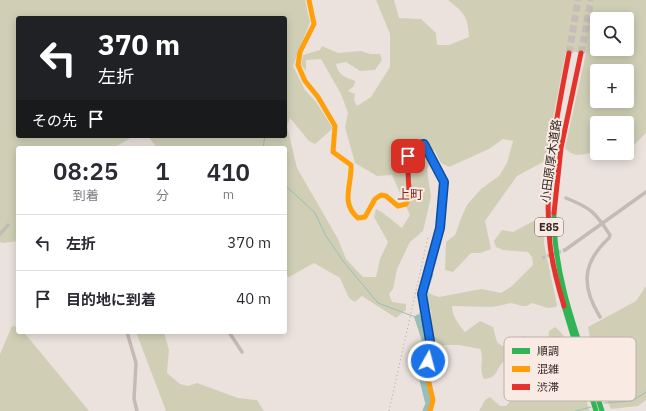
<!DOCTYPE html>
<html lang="ja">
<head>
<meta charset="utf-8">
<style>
	:root { --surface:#fff; --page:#f2f2f3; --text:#2b2b33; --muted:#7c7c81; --line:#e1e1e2 }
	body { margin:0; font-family:"IBM Plex Sans","Noto Sans JP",sans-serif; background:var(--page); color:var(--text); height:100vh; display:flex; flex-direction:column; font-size:15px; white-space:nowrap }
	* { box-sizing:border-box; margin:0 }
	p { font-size:13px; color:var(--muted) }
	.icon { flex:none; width:22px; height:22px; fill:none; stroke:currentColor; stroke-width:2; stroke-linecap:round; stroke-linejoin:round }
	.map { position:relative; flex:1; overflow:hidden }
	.details { position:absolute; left:16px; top:146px; width:271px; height:188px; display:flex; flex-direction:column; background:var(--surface); border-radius:4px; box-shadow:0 2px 10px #0003 }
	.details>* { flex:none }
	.hud { position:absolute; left:16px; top:16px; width:271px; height:122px; border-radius:4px; box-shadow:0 2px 10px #0003; background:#202124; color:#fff; overflow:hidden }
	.fabs { position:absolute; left:590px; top:12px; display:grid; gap:8px }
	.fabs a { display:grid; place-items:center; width:44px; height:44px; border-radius:4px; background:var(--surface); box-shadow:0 2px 10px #0003; font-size:20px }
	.pin { position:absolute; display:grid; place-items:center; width:34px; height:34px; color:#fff; margin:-17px; border-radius:8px; box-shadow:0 2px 6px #0006 }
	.me { position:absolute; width:44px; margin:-22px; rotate:7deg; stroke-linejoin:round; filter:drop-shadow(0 0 3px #0008) }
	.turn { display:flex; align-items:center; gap:14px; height:84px; padding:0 16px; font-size:18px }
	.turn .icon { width:52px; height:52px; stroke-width:2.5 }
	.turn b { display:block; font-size:28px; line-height:34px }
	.then { display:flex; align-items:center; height:38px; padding:0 16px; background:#0003; gap:8px; font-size:15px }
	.eta { display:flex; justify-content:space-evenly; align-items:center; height:68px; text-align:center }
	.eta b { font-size:24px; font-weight:600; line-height:28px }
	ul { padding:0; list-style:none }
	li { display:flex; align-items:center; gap:12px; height:56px; padding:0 16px; border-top:1px solid var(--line) }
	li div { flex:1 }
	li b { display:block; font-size:15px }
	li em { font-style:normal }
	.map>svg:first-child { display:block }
</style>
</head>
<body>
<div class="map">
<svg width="646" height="411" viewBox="0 0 646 411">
	<rect width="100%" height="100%" fill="#ebe2dd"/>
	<path fill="#d0cfb6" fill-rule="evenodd" d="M 0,0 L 305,0 L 310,22 L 293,66 L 305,90 L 316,102 L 332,127 L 331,130 L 315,144 L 309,141 L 290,118 L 287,126 L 297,168 L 338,239 L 346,259 L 363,277 L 376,277 L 380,259 L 388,242 L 374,217 L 376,209 L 383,213 L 402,228 L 410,215 L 392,175 L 377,176 L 355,163 L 345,127 L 348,113 L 341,94 L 321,59 L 306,60 L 306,71 L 301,65 L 303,55 L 320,50 L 322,46 L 338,53 L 361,51 L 370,54 L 380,54 L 382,60 L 375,70 L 360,71 L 346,62 L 336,64 C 338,75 345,77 355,81 L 354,86 L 348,91 L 355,94 L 354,100 L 357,106 L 371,97 L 390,67 L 390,34 L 376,0 L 394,0 L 399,18 L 421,19 L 436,33 L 437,45 L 449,45 L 469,37 C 468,16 464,13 448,0 L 646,0 L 646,133 L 627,152 L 627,123 L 597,123 L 597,151 C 584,154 575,159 565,148 L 586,53 L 566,51 L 545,161 L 517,176 L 485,221 L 491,249 L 480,253 L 471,253 L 453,272 L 445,270 L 446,242 L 455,235 L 462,216 L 467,205 L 481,189 L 499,176 L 507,163 L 513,141 L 503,139 L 489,149 L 449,167 L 441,163 L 434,149 L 427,170 L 431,197 L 423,231 L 410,242 L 397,269 L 393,289 L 389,294 L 392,302 L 406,304 L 406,310 L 396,318 L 362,296 L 355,302 L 349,298 L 340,278 L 314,263 L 289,277 L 285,273 L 285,148 L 157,148 L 148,136 L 285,136 L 285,18 L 18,18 L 18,136 L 134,136 L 113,148 L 18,148 L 18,241 L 3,243 L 0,242 ZM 597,19 L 627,19 L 627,49 L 597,49 ZM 597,71 L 627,71 L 627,101 L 597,101 Z
		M 543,216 L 544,244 L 557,305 L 556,307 L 548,308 L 532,303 L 527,306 L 522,306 L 511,303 L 493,307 L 452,306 C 452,316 459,325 465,332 L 480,321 L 493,327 L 497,342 L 502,346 L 525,336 L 534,343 L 542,368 L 546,371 L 546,359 L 542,350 L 548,343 L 549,331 L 555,327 C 577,343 580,386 590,411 L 479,411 L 485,400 L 490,397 L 500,406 L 506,406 L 524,385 L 527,375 L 523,370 L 504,361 C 495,370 498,378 484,379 C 478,370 485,358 480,349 L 459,345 L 442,345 L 432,338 L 431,311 L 427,302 L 426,289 L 430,294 L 439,297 L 481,289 L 501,293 L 512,286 L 533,265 L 532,257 L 528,252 L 503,250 L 496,247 L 494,241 L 502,230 L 513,232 Z
		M 646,286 L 646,400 L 638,406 L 611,409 L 598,381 L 588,327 L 636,301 Z
		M 12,326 L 17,327 L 18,332 L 22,332 L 27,336 L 89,411 L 0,411 L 0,354 Z
		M 136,332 L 164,332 L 169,350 L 167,373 L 180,384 L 188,386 L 197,383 L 238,398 L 257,400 L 264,411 L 166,411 Z"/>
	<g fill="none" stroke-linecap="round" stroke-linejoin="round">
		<path stroke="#99beb8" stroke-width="1" d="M 263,148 L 265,136
			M 285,185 L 315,213 L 326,236 L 343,261 L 378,303 L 418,318 L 422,307
			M 425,298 L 433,274
			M 604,403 L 632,401 L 646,392
			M 575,411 L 591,407"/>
		<path stroke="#99beb8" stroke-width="7" d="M 418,318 L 426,342 L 420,368 L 429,404 L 426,411"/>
		<path stroke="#c6bdb8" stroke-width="3.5" stroke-dasharray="3.5 2" stroke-linecap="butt" d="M 542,258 L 565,250"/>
		<path stroke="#c6bdb8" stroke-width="7" stroke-dasharray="7 3.5" stroke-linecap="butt" d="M 569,53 L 578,0
			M 581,53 L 591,0"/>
		<path stroke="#c4bab6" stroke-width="3.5" d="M 566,198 C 591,208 595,212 610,235 L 609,238 C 582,263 581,286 600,317
			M 0,234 L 8,225
			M 565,250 L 646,192
			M 127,332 L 136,363 L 134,399 L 137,411
			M 229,332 L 242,352"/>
		<path stroke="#30b455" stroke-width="5" d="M 554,213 C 553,281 582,347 602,411
			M 564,306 L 596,411"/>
		<path stroke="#ff9f0a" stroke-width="5" d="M 309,0 L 314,24 L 300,52 L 298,65 L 305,81 L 318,97 L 335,126 L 333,152 L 351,165 C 352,185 340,203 358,218 L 365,217 L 375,199 L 381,195 L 386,196 L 398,206 L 406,204 L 409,198 L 409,189
			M 430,411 L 433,400 L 426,370 L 431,341 L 422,294 L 440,228 L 442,210"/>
		<path stroke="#e5322d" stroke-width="5" d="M 409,189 C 408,178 404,133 427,146 L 444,182 L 442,210
			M 554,213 L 561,148 L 581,53
			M 564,306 C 558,286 552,265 550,244 C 543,179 557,116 569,53"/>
		<path stroke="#aba4a1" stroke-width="1" stroke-dasharray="1 3" stroke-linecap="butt" d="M 389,411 L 428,237"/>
	</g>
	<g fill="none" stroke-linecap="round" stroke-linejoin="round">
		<defs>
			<path id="route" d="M 408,156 L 415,146 L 424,144 L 444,182 L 440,228 L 422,294 L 430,341 L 428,361"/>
		</defs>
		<use href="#route" stroke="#114b97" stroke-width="10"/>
		<use href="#route" stroke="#1a73e8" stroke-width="7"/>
	</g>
	<g text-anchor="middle" stroke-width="4" stroke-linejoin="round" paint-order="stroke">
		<rect fill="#f9ebe3" stroke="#6f625e" stroke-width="1" x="535" y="218" width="28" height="18" rx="3"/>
		<g font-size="11" font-weight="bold" fill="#342725">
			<text x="549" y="231">E85</text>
		</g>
		<g font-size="12" fill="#342725" stroke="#f9ebe3">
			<text transform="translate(551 161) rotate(-82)" y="4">小田原厚木道路</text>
		</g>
		<g font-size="13" fill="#84251d" stroke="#f9ebe3">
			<text x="410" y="199">上町</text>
		</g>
	</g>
	<rect x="504" y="337" width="132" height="64" rx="6" fill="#f9ebe3" stroke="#beb0aa" stroke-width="1"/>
	<rect x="512" y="348" width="18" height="6" fill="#30b455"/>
	<rect x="512" y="366" width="18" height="6" fill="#ff9f0a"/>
	<rect x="512" y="384" width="18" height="6" fill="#e5322d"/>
	<g font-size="11" fill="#342725">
		<text x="537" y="355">順調</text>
		<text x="537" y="373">混雑</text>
		<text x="537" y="391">渋滞</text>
	</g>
</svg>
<div class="fabs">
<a><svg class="icon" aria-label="search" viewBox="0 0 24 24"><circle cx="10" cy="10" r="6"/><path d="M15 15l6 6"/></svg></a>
<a>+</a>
<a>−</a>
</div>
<div class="pin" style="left:408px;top:156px;background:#d93025"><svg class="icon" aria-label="arrive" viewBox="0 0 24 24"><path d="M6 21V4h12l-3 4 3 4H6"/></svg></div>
<svg class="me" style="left:428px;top:361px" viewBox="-20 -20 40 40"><circle r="17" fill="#1a73e8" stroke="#fff" stroke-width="3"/><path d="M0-11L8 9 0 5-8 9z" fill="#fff"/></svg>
<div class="hud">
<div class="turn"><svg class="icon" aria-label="left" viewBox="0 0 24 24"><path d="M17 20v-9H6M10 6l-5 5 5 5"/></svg><div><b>370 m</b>左折</div></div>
<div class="then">その先<svg class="icon" aria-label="arrive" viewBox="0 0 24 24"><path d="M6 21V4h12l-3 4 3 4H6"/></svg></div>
</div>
<section class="details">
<div class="eta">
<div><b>08:25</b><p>到着</p></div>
<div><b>1</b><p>分</p></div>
<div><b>410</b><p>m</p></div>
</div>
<ul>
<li><svg class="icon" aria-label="left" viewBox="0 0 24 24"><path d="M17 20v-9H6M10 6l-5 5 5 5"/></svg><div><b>左折</b></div><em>370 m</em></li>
<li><svg class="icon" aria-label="arrive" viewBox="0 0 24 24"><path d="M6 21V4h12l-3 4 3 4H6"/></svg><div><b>目的地に到着</b></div><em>40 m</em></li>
</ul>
</section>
</div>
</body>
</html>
